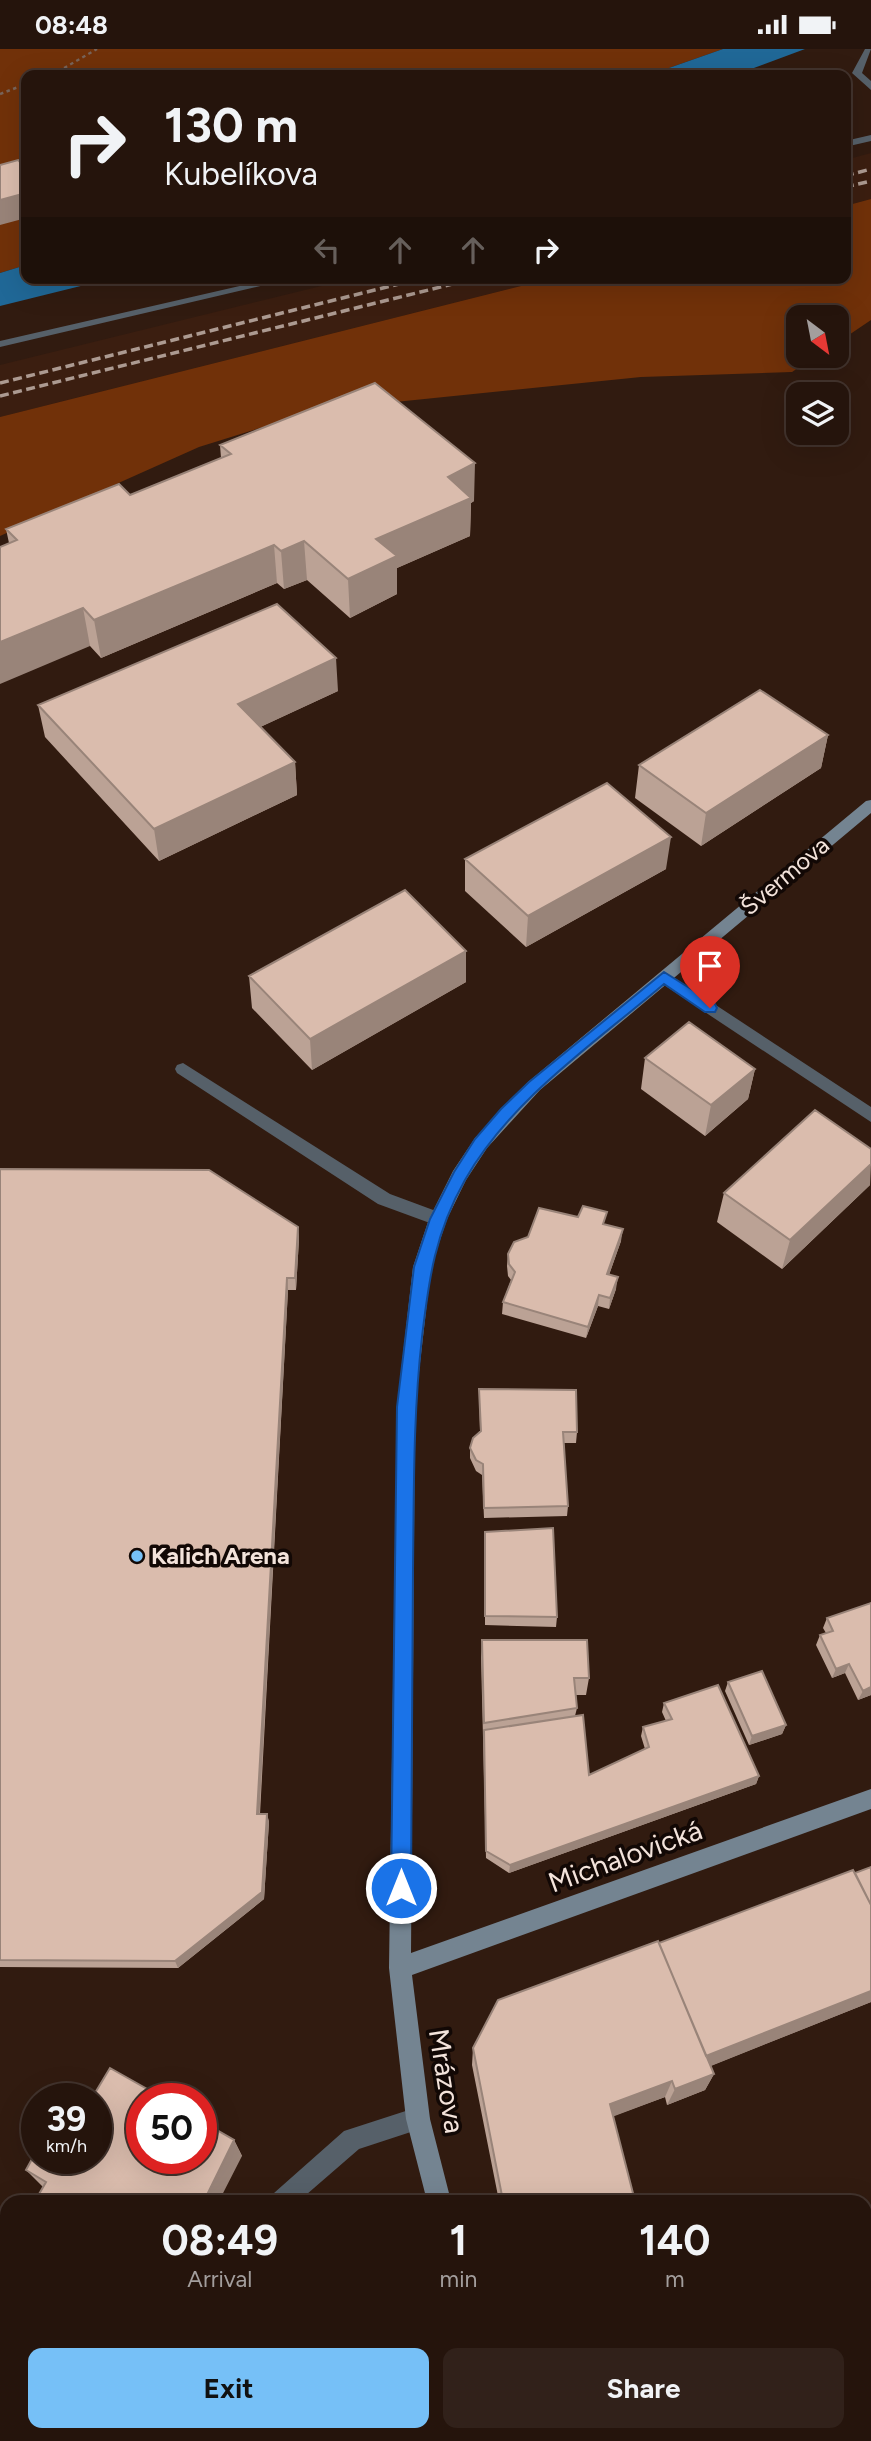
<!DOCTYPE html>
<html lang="en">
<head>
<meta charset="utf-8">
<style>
	:root { --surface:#25140c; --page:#31211a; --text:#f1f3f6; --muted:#a39e9d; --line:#42332d; --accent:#76c0f7 }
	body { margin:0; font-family:Figtree,sans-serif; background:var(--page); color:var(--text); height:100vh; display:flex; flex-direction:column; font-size:26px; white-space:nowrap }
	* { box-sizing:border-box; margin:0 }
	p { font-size:23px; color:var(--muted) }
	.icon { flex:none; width:38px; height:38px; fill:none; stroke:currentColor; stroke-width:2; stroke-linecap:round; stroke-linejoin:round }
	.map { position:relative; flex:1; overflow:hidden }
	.details { position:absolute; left:0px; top:2146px; width:872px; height:247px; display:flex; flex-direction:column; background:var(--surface); border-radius:21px 21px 0 0; box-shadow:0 7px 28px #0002,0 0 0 2px var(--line) }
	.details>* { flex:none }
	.hud { position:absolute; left:21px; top:21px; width:830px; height:214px; border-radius:14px; box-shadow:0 7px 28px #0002,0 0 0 2px var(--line); background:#25140c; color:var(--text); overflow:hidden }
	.needle { width:46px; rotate:148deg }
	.fabs { position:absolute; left:786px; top:256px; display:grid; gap:14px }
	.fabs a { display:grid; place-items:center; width:63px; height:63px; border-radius:14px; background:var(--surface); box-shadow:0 7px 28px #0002,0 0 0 2px var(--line); font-size:35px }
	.speed { position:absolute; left:21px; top:2034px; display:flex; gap:14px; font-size:35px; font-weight:700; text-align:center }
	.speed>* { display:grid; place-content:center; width:91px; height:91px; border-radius:50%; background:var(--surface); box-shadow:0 7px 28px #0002,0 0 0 2px var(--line); line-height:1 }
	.speed small { font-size:18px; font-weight:400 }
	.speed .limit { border:10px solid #d22; background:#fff; color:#111 }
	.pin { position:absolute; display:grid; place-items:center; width:60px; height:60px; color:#fff; margin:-72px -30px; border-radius:50% 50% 50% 0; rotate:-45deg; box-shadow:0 0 7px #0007 }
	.pin .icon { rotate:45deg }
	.me { position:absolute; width:77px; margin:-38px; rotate:0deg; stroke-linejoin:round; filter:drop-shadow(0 0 5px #0008) }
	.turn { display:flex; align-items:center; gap:24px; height:147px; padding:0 28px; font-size:32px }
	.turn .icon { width:91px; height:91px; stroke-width:2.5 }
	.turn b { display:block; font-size:49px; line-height:60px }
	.lanes { display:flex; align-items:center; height:66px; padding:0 28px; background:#0003; justify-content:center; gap:35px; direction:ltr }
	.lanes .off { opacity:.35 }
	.eta { display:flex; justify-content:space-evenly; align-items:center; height:119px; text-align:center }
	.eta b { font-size:42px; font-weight:700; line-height:49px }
	.action { display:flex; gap:14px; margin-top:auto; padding:14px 28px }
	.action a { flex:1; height:80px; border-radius:14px; background:var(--accent); color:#111; font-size:28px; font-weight:700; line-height:80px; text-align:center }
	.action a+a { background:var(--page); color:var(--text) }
	.status { display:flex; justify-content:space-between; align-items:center; height:49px; padding:0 35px; background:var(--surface); direction:ltr }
	.status svg { height:19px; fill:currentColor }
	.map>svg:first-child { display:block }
</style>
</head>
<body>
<div class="status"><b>08:48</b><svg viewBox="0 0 49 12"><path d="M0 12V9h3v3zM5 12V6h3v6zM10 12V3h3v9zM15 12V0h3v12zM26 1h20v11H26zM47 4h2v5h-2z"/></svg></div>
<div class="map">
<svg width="871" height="2392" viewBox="0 0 871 2392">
	<rect width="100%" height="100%" fill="#311b10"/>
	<path fill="#3b1e10" d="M 871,104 L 871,150 L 845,157 L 845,111 Z
		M 354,229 L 553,229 L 0,368 L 0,316 Z"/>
	<path fill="#713109" d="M 0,0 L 723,0 L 649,26 L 26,26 L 26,216 L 0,224 Z
		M 871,150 L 871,271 L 837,294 L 836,268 L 798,268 L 798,306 L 817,306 L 792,323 L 641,328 L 317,361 L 199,398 L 0,487 L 0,368 L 553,229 L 845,229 L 845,157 Z"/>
	<path fill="#206897" d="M 723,0 L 805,0 L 735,26 L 649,26 Z
		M 26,216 L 26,229 L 113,229 L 0,257 L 0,224 Z"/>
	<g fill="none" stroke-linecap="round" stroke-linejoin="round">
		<path stroke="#78645a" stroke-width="2.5" stroke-dasharray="3.5 3.5" stroke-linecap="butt" d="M 52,26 L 97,0
			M 0,45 L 26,35"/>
		<path fill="#566069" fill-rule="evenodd" d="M 865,0 L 871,0 L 862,24 L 871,32 L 871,41 L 852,24 Z
			M 183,1014 L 390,1145 L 444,1165 L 447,1170 L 444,1175 L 438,1177 L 378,1155 L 177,1024 L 175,1020 L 177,1016 Z"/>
		<path fill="#566069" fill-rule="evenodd" d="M 871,86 L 871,92 L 845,98 L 845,92 Z
			M 274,229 L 295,229 L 0,298 L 0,292 Z
			M 664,922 L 871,1058 L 871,1073 L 658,932 L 656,928 Z
			M 418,2058 L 426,2062 L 430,2070 L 426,2078 L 359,2100 L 299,2152 L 270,2152 L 274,2144 L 344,2082 Z
			M 155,2385 L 181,2385 L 178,2392 L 152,2392 Z"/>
		<path fill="#748491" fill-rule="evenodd" d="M 871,751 L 871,764 L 540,1041 L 487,1099 L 466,1131 L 447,1170 L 431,1218 L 415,1358 L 411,1904 L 871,1740 L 871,1760 L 412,1926 L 430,2070 L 451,2152 L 427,2152 L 406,2070 L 389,1919 L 397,1358 L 413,1218 L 429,1170 L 453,1122 L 475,1089 L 528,1033 L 866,752 Z
			M 488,2385 L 514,2385 L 515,2392 L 489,2392 Z"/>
		<path stroke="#ac9a91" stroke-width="3.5" stroke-dasharray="9 4.5" stroke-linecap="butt" d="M 845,127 L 871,120
			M 845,138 L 871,132
			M 0,334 L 423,229
			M 0,347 L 477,229"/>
	</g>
	<path fill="#bba295" d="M 220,396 L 474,452 L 471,454 L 470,487 L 397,519 L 397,545 L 350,569 L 307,531 L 284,540 L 277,534 L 101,609 L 90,597 L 9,494 L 6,480 L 130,446 L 221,409 Z
		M 338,642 L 260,678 L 295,713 L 297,746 L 159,812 L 45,688 L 38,656 Z
		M 828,686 L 821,719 L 701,797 L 635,749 L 639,716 Z
		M 465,810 L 666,820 L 526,898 L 465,842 Z
		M 466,902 L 466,933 L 312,1021 L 252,959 L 249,927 Z
		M 645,1009 L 755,1020 L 748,1050 L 705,1087 L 641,1040 Z
		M 0,1120 L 298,1178 L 299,1190 L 296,1241 L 288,1241 L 260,1765 L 267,1765 L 269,1773 L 264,1850 L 178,1919 L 0,1918 Z
		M 870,1136 L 782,1220 L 717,1173 L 724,1144 Z
		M 606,1175 L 621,1192 L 609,1226 L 616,1240 L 609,1260 L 598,1257 L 586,1289 L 502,1265 L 503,1253 L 511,1231 L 508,1227 L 507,1217 L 508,1205 Z
		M 479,1340 L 577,1383 L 576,1394 L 564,1394 L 568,1457 L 567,1467 L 484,1469 L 482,1426 L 476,1422 L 470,1409 L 470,1399 L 480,1382 Z
		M 485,1493 L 557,1568 L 556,1578 L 485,1576 Z
		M 827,1569 L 871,1646 L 858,1651 L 845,1624 L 832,1629 L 816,1596 L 820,1586 L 826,1584 L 823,1579 Z
		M 482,1591 L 589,1629 L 586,1646 L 576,1646 L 577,1659 L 575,1667 L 589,1726 L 645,1700 L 641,1687 L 643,1678 L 666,1672 L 662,1663 L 664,1654 L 759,1727 L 756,1735 L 509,1824 L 486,1809 L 481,1608 Z
		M 728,1633 L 786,1676 L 782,1685 L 749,1696 L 725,1642 Z
		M 659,1894 L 871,1953 L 710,2017 L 714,2025 L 705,2041 L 667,2056 L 665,2048 L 613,2067 L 635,2152 L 499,2152 L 472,2016 L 473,1999 Z
		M 234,2091 L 242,2107 L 43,2138 L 26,2121 Z
		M 554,2385 L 650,2385 L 629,2392 L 556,2392 Z"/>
	<path fill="#998479" d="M 26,144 L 26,169 L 0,176 L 0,151 Z
		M 475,414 L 474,452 L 471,454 L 470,487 L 397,519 L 397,545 L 350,569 L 348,530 L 376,490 L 448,428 Z
		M 304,492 L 307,531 L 284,540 L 281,502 Z
		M 274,496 L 277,534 L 101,609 L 94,571 Z
		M 83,559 L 90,597 L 0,635 L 0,593 Z
		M 336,609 L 338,642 L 241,687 L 238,655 Z
		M 828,686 L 821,719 L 701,797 L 706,764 Z
		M 295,713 L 297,746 L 159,812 L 154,780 Z
		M 671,788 L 666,820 L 526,898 L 528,867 Z
		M 466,902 L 466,933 L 312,1021 L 310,990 Z
		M 755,1020 L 748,1050 L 705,1087 L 711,1056 Z
		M 871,1115 L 870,1136 L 782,1220 L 790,1191 Z
		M 298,1178 L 299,1190 L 296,1241 L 295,1229 Z
		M 623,1180 L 621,1192 L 605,1237 L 607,1225 Z
		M 618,1228 L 616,1240 L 609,1260 L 610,1249 Z
		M 287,1229 L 288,1241 L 259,1773 L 257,1765 Z
		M 599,1246 L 598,1257 L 586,1289 L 588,1278 Z
		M 849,1615 L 845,1624 L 832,1629 L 836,1620 Z
		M 871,1638 L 871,1646 L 858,1651 L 863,1642 Z
		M 786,1676 L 782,1685 L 749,1696 L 752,1687 Z
		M 759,1727 L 756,1735 L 509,1824 L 510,1816 Z
		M 267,1765 L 269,1773 L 264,1850 L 178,1919 L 175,1912 Z
		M 871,1942 L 871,1953 L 696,2023 L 704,2008 Z
		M 714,2025 L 705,2041 L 667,2056 L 675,2040 Z
		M 672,2032 L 665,2048 L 604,2071 L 610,2055 Z
		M 234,2091 L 242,2107 L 219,2152 L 204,2152 Z
		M 91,2385 L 104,2385 L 100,2392 L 88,2392 Z
		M 378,2385 L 381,2385 L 378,2392 L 375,2392 Z
		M 643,2385 L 649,2385 L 629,2392 L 622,2392 Z"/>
	<path fill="#dabcad" stroke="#998479" stroke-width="2" d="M 18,111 L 26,119 L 26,144 L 0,151 L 0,116 Z
		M 375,334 L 475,414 L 448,428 L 471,449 L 376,490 L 397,507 L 348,530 L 304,492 L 281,502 L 274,496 L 94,571 L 83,559 L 0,593 L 0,498 L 17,491 L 6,480 L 119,435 L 130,446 L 231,405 L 220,396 Z
		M 277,555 L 336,609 L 238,655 L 295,713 L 154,780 L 38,656 Z
		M 760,641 L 828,686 L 706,764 L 639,716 Z
		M 607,734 L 671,788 L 528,867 L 465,810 Z
		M 405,841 L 466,902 L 310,990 L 249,927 Z
		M 689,973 L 755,1020 L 711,1056 L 645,1009 Z
		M 815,1061 L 871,1100 L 871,1115 L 790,1191 L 724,1144 Z
		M 0,1120 L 209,1121 L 298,1178 L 295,1229 L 287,1229 L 257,1765 L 267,1765 L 262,1843 L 175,1912 L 0,1911 Z
		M 583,1157 L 607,1163 L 603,1175 L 623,1180 L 607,1225 L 618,1228 L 610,1249 L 599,1246 L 588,1278 L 503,1253 L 515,1223 L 509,1215 L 508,1205 L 514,1193 L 528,1188 L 539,1159 L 578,1168 Z
		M 479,1340 L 576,1341 L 577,1383 L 563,1383 L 568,1457 L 484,1459 L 483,1415 L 476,1411 L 470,1399 L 473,1389 L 481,1382 Z
		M 553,1479 L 557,1568 L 485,1567 L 485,1483 Z
		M 871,1554 L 871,1638 L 863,1642 L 849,1615 L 836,1620 L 820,1586 L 833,1582 L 827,1569 Z
		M 482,1591 L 587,1591 L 589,1629 L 574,1629 L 577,1659 L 484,1674 Z
		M 762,1622 L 786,1676 L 752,1687 L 728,1633 Z
		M 718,1636 L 759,1727 L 510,1816 L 486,1802 L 484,1681 L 583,1666 L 589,1726 L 649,1698 L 643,1678 L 672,1670 L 664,1654 Z
		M 871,1818 L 871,1856 L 855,1824 Z
		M 853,1821 L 871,1856 L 871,1942 L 706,2007 L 659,1894 Z
		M 658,1892 L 714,2025 L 675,2040 L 672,2032 L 610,2055 L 635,2152 L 503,2152 L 473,1999 L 498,1951 Z
		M 110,2019 L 163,2049 L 142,2049 L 142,2109 L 201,2109 L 201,2072 L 234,2091 L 204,2152 L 35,2152 L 46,2133 L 26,2121 L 37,2101 L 37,2109 L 96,2109 L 96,2049 L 92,2049 Z
		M 0,2242 L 7,2246 L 7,2385 L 91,2385 L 88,2392 L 0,2392 Z
		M 253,2385 L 378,2385 L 375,2392 L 250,2392 Z
		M 560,2385 L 643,2385 L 622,2392 L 561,2392 Z"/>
	<path fill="#1a73e8" stroke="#114b97" stroke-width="2" d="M 664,923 L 715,955 L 717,959 L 715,963 L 705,963 L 664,935 C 595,994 511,1050 465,1131 C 435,1184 429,1229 422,1288 C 413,1367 414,1442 413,1521 C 412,1627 411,1733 411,1839 L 408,1846 L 401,1849 L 394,1846 L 391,1839 L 397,1358 L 414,1218 L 430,1170 L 454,1123 L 475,1090 L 501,1060 L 529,1033 Z"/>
	<circle fill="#76c0f7" stroke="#120805" stroke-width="2.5" cx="137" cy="1507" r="7"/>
	<g text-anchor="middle" stroke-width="7" stroke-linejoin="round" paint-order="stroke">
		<g font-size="24" fill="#f3e3db" stroke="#120805">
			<text transform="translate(785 827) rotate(-40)" y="8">Švermova</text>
		</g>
		<g font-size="24" font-weight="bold" fill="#f3e3db" stroke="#120805" text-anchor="start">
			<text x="151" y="1515">Kalich Arena</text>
		</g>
		<g font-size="28" fill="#f3e3db" stroke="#120805">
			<text transform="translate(625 1807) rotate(-20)" y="10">Michalovická</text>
			<text transform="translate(447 2032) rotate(81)" y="10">Mrázova</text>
		</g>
	</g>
</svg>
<div class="fabs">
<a><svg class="needle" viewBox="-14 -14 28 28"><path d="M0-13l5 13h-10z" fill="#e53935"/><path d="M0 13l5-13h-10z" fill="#a39e9d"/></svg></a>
<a><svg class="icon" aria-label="layers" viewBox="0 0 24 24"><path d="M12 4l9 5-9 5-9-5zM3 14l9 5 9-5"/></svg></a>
</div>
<div class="speed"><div>39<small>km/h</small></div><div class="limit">50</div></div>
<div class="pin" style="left:710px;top:959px;background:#d93025"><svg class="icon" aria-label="arrive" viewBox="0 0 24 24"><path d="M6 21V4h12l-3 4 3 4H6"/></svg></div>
<svg class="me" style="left:401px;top:1839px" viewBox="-20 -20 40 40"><circle r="17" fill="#1a73e8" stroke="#fff" stroke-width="3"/><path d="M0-11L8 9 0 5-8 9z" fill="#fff"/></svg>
<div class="hud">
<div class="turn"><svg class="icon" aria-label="right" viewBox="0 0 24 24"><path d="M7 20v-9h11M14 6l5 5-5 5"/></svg><div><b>130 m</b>Kubelíkova</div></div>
<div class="lanes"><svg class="icon off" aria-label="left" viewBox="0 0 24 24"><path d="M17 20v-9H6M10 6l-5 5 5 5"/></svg><svg class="icon off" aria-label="ahead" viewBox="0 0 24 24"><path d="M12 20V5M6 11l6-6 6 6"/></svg><svg class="icon off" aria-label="ahead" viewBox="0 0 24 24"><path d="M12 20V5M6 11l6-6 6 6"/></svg><svg class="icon" aria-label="right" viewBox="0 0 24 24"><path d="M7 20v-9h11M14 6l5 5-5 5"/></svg></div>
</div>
<section class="details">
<div class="eta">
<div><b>08:49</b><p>Arrival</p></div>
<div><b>1</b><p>min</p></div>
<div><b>140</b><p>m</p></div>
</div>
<div class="action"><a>Exit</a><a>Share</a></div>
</section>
</div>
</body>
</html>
